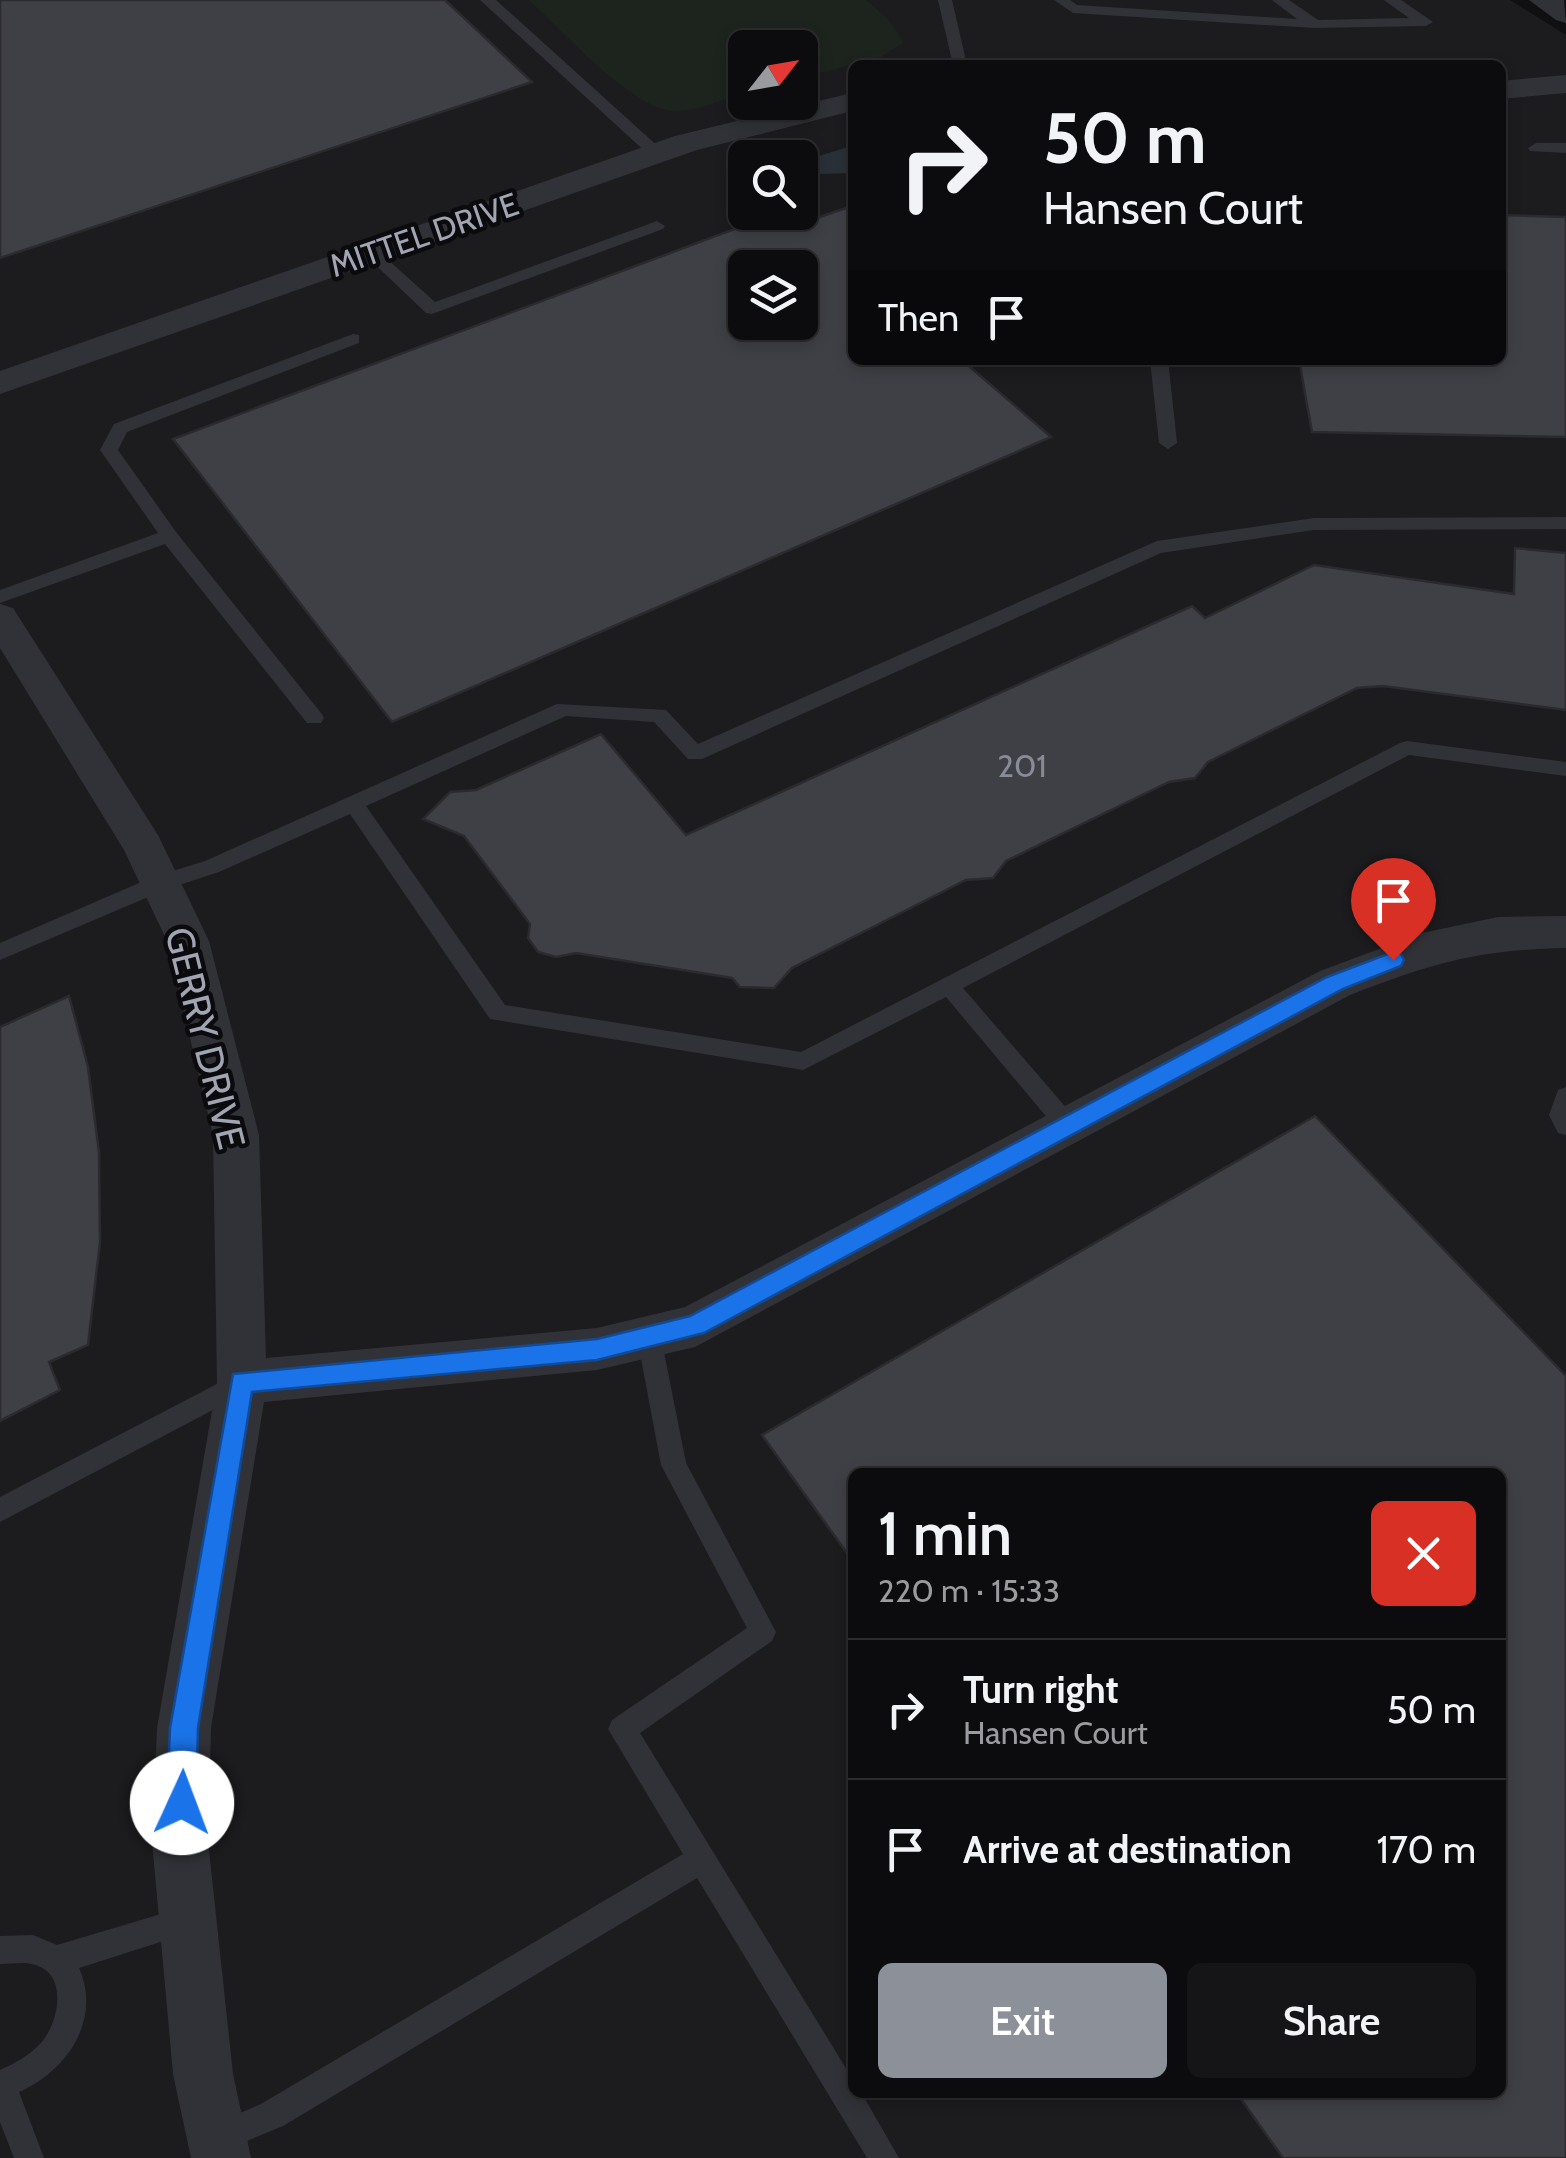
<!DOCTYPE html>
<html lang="en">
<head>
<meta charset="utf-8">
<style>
	:root { --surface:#0c0c0e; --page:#151517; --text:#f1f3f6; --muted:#9a9b9e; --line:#2c2c2e; --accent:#8c9099 }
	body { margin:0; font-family:Cabin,sans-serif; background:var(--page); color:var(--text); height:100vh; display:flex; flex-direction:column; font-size:38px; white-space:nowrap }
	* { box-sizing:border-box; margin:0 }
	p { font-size:32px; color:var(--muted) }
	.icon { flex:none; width:55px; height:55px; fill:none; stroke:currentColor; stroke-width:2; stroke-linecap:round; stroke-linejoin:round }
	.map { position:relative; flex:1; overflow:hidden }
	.drawer { position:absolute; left:848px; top:1468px; width:658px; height:630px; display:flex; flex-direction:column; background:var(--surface); border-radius:15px; box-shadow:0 5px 15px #0003,0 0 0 2px var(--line) }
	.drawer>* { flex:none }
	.hud { position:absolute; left:848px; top:60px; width:658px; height:305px; border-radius:15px; box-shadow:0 5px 15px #0003,0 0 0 2px var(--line); background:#0c0c0e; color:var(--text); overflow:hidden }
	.needle { width:65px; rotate:59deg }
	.buttons { position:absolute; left:728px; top:30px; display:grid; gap:20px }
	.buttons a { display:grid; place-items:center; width:90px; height:90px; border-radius:15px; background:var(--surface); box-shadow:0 5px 15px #0003,0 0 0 2px var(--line); font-size:50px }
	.pin { position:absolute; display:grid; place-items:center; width:85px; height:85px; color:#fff; margin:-102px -42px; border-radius:50% 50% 50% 0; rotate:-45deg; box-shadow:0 0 10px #0007 }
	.pin .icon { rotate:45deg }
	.me { position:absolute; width:110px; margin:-55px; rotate:2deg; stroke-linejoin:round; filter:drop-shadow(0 0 8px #0008) }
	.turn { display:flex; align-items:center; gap:35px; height:210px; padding:0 30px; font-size:45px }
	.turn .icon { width:130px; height:130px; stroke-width:2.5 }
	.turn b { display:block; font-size:70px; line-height:85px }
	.then { display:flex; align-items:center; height:95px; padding:0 30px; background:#0003; gap:20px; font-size:38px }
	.round { display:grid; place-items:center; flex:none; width:105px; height:105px; border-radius:15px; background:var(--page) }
	.head { display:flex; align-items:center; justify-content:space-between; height:170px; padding:0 30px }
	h1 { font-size:60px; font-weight:600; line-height:75px }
	.button { display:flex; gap:20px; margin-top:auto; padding:20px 30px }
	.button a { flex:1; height:115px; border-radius:15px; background:var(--accent); color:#fff; font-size:40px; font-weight:600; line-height:115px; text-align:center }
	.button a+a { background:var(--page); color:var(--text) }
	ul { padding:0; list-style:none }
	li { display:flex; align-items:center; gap:30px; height:140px; padding:0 30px; border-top:2px solid var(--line) }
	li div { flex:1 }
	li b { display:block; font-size:38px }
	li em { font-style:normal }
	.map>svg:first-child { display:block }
</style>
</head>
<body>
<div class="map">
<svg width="1566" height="2158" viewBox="0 0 1566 2158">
	<rect width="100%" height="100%" fill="#101012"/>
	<path fill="#1c1c1f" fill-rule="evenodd" d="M 0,0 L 1510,0 L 1566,35 L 1566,2158 L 0,2158 ZM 745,48 L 800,48 L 800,102 L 745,102 ZM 852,65 L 1500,65 L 1500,360 L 852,360 ZM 745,158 L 800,158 L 800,212 L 745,212 ZM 745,268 L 800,268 L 800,322 L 745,322 ZM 852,1472 L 1500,1472 L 1500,2092 L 852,2092 Z"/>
	<path fill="#1d241e" d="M 529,0 L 866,0 L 888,19 L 904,42 L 881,57 L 800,78 L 800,48 L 745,48 L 745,93 C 724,99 699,110 677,111 C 635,113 560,28 529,0 Z"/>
	<path fill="#293037" d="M 852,146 L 852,173 L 820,174 L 813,167 L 815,157 Z"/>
	<path fill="#3f4045" stroke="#2b2a2e" stroke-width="2.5" fill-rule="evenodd" d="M 0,0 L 445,0 L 532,82 L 0,258 Z
		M 852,206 L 852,360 L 962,360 L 1051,437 L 392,722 L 173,439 L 780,212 L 799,212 L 808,221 ZM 745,268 L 800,268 L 800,322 L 745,322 Z
		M 1500,215 L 1566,217 L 1566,437 L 1312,432 L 1299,360 L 1500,360 Z
		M 1515,548 L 1566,553 L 1566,710 L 1383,686 L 1357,688 L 1208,762 L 1195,778 L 1169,782 L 1006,861 L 993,878 L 966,880 L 792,968 L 774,988 L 740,987 L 732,978 L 576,953 L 556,957 L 538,952 L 528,938 L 530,924 L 464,836 L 423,819 L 450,792 L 476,790 L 601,734 L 686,835 L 1192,606 L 1205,618 L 1314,565 L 1514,594 Z
		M 69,996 L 88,1067 L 99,1152 L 100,1242 L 88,1345 L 49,1362 L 60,1390 L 0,1421 L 0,1027 Z
		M 1315,1116 L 1566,1376 L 1566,2158 L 1283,2158 L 1236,2092 L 1500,2092 L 1500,1472 L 852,1472 L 852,1560 L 762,1435 Z"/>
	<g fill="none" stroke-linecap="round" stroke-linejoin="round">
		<path fill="#313237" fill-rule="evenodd" d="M 480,0 L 496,0 L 662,150 L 662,156 L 650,156 Z
			M 938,0 L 952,0 L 967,65 L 953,65 Z
			M 1054,0 L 1070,0 L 1077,5 L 1297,19 L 1272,0 L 1289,0 L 1318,20 L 1409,18 L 1384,0 L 1401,0 L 1433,22 L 1426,26 L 1314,28 L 1073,13 Z
			M 1536,143 L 1566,143 L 1566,153 L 1530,151 L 1528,148 Z
			M 657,221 L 665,226 L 663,229 L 432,314 L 426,313 L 363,253 L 377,250 L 435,302 Z
			M 353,334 L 359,335 L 359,343 L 127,432 L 118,450 L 176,532 L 321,713 L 324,718 L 321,723 L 307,723 L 165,544 L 0,603 L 0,590 L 158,533 L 100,450 L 114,424 Z
			M 1150,360 L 1168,360 L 1177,443 L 1168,449 L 1159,443 Z
			M 1566,517 L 1566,529 L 1314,530 L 1161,553 L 702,759 L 688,759 L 654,722 L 566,716 L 366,806 L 505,1005 L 801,1052 L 1400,743 L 1407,741 L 1566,762 L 1566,776 L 1409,755 L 963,988 L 1076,1119 L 1079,1126 L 1076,1133 L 1060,1133 L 946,997 L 803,1070 L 490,1019 L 350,814 L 219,872 L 167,889 L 0,960 L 0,943 L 153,877 L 205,861 L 557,704 L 666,710 L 698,744 L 1157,541 L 1314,518 Z
			M 1566,1087 L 1566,1135 L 1558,1133 L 1549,1115 L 1558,1090 Z
			M 649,1326 L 658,1330 L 661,1337 L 686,1463 L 776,1632 L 772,1641 L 640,1733 L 852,2078 L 852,2092 L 861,2092 L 899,2158 L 867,2158 L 697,1878 L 283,2126 L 218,2153 L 207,2149 L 203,2138 L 207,2127 L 261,2104 L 683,1854 L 608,1729 L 612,1720 L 747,1628 L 661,1465 L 637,1337 L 640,1330 Z
			M 238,1373 L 247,1376 L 250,1384 L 247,1392 L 0,1522 L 0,1497 Z
			M 188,1906 L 198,1910 L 202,1920 L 198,1930 L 79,1968 C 102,2020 67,2071 19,2092 L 44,2158 L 14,2158 L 0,2122 L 0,2070 C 16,2063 28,2056 40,2044 C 59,2024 70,1972 32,1964 C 23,1962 10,1964 0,1964 L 0,1936 L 33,1935 L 57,1945 Z"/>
		<path fill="#313237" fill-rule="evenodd" d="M 1529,0 L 1564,0 L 1566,23 L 1556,20 Z
			M 1566,75 L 1566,93 L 1500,99 L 1500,81 Z
			M 852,93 L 852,111 L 697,150 L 0,394 L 0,371 L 675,136 Z
			M 0,604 L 13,608 L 158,835 L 209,941 L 259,1135 L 266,1358 L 597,1328 L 685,1307 L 1320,971 L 1422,933 L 1498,917 L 1566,916 L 1566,948 C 1477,950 1433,963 1350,995 L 695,1347 L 597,1370 L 264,1402 L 211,1728 L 208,1841 L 233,2074 L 251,2158 L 191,2158 L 173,2074 L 152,1841 L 157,1728 L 217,1382 L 213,1135 L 167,941 L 124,850 L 0,648 Z"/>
	</g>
	<path fill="#1a73e8" stroke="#114b97" stroke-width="2.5" d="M 1393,952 L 1401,954 L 1404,960 L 1401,966 L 1343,989 L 704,1333 L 597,1360 L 252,1392 L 198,1728 L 196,1803 L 191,1813 L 182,1817 L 172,1813 L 167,1803 L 170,1728 L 233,1374 L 597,1339 L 690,1316 L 1327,977 Z"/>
	<g text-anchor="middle" stroke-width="9" stroke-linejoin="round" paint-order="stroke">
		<g font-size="32" fill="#a1a5b3" stroke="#0b0b0d">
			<text transform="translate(424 235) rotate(-19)" y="11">MITTEL DRIVE</text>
		</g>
		<g font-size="32" fill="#888c98">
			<text x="1022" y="777">201</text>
		</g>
		<g font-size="38" fill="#a1a5b3" stroke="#0b0b0d">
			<text transform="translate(205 1038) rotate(76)" y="13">GERRY DRIVE</text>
		</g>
	</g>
</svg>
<div class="buttons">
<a><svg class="needle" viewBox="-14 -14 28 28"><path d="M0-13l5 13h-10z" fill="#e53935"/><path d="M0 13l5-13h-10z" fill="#9a9b9e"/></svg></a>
<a><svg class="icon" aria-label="search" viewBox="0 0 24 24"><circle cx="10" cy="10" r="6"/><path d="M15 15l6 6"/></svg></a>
<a><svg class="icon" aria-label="layers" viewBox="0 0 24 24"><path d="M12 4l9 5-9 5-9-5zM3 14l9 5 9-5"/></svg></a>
</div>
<div class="pin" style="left:1393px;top:960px;background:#d93025"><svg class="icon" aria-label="arrive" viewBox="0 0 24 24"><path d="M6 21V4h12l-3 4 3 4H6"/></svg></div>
<svg class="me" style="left:182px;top:1803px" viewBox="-20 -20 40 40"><circle r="19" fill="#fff"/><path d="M0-13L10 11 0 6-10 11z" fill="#1a73e8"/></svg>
<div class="hud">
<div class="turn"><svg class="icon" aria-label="right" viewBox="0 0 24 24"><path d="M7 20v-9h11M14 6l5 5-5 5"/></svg><div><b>50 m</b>Hansen Court</div></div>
<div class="then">Then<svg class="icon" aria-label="arrive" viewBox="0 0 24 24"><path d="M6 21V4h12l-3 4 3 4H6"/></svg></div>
</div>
<section class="drawer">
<div class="head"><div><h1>1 min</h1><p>220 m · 15:33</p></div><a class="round" style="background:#d93025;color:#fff"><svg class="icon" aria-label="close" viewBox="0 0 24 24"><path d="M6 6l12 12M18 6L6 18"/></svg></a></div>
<ul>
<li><svg class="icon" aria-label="right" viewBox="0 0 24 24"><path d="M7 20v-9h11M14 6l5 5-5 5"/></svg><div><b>Turn right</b><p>Hansen Court</p></div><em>50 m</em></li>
<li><svg class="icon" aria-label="arrive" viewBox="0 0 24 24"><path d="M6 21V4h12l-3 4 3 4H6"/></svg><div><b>Arrive at destination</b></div><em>170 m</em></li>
</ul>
<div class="button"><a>Exit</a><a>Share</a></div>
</section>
</div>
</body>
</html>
